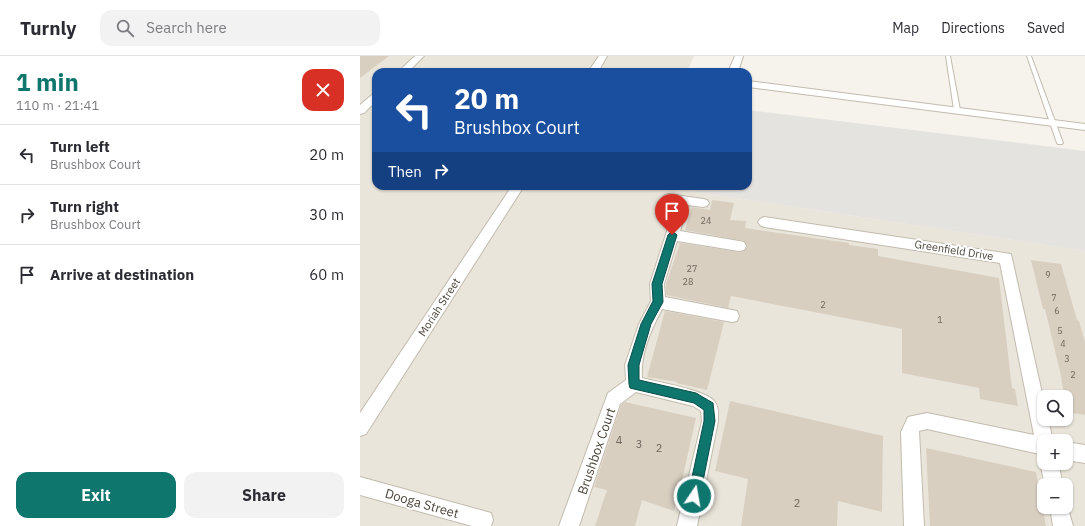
<!DOCTYPE html>
<html lang="en">
<head>
<meta charset="utf-8">
<style>
	:root { --surface:#fff; --page:#f2f2f3; --text:#2b2b33; --muted:#7c7c81; --line:#e1e1e2; --accent:#0f766e }
	body { margin:0; font-family:"IBM Plex Sans",sans-serif; background:var(--page); color:var(--text); height:100vh; display:flex; flex-direction:column; font-size:15px; white-space:nowrap }
	* { box-sizing:border-box; margin:0 }
	p { font-size:13px; color:var(--muted) }
	.icon { flex:none; width:22px; height:22px; fill:none; stroke:currentColor; stroke-width:2; stroke-linecap:round; stroke-linejoin:round }
	.map { position:relative; flex:1; overflow:hidden }
	.details { display:flex; flex-direction:column; background:var(--surface); width:360px }
	.details>* { flex:none }
	.guide { position:absolute; left:12px; top:12px; width:380px; height:122px; border-radius:12px; box-shadow:0 1px 3px #0004; background:#1a4fa0; color:#fff; overflow:hidden }
	.controls { position:absolute; left:677px; top:334px; display:grid; gap:8px }
	.controls a { display:grid; place-items:center; width:36px; height:36px; border-radius:8px; background:var(--surface); box-shadow:0 1px 3px #0004; font-size:20px }
	.pin { position:absolute; display:grid; place-items:center; width:34px; height:34px; color:#fff; margin:-41px -17px; border-radius:50% 50% 50% 0; rotate:-45deg; box-shadow:0 0 4px #0007 }
	.pin .icon { rotate:45deg }
	.me { position:absolute; width:44px; margin:-22px; rotate:12deg; stroke-linejoin:round; filter:drop-shadow(0 0 3px #0008) }
	.turn { display:flex; align-items:center; gap:14px; height:84px; padding:0 16px; font-size:18px }
	.turn .icon { width:52px; height:52px; stroke-width:2.5 }
	.turn b { display:block; font-size:28px; line-height:34px }
	.then { display:flex; align-items:center; height:38px; padding:0 16px; background:#0003; gap:8px; font-size:15px }
	.round { display:grid; place-items:center; flex:none; width:42px; height:42px; border-radius:12px; background:var(--page) }
	.summary { display:flex; align-items:center; justify-content:space-between; height:68px; padding:0 16px }
	h1 { font-size:24px; font-weight:700; line-height:30px; color:var(--accent) }
	.cta { display:flex; gap:8px; margin-top:auto; padding:8px 16px }
	.cta a { flex:1; height:46px; border-radius:12px; background:var(--accent); color:#fff; font-size:16px; font-weight:700; line-height:46px; text-align:center }
	.cta a+a { background:var(--page); color:var(--text) }
	ul { padding:0; list-style:none }
	li { display:flex; align-items:center; gap:12px; height:60px; padding:0 16px; border-top:1px solid var(--line) }
	li div { flex:1 }
	li b { display:block; font-size:15px }
	li em { font-style:normal }
	header { display:flex; align-items:center; gap:24px; box-sizing:border-box; height:56px; padding:0 20px; background:var(--surface); border-bottom:1px solid var(--line) }
	header strong { font-size:19px }
	nav { display:flex; gap:22px; margin-inline-start:auto; font-size:14px }
	.search { width:280px; height:36px; background:var(--page); display:flex; align-items:center; gap:10px; box-sizing:border-box; padding:0 14px; border-radius:12px; color:var(--muted); font-size:15px }
	main { display:flex; flex:1; min-height:0 }
	.map>svg:first-child { display:block }
</style>
</head>
<body>
<header>
<strong>Turnly</strong>
<div class="search"><svg class="icon" aria-label="search" viewBox="0 0 24 24"><circle cx="10" cy="10" r="6"/><path d="M15 15l6 6"/></svg>Search here</div>
<nav><a>Map</a><a>Directions</a><a>Saved</a></nav>
</header>
<main>
<section class="details">
<div class="summary"><div><h1>1 min</h1><p>110 m · 21:41</p></div><a class="round" style="background:#d93025;color:#fff"><svg class="icon" aria-label="close" viewBox="0 0 24 24"><path d="M6 6l12 12M18 6L6 18"/></svg></a></div>
<ul>
<li><svg class="icon" aria-label="left" viewBox="0 0 24 24"><path d="M17 20v-9H6M10 6l-5 5 5 5"/></svg><div><b>Turn left</b><p>Brushbox Court</p></div><em>20 m</em></li>
<li><svg class="icon" aria-label="right" viewBox="0 0 24 24"><path d="M7 20v-9h11M14 6l5 5-5 5"/></svg><div><b>Turn right</b><p>Brushbox Court</p></div><em>30 m</em></li>
<li><svg class="icon" aria-label="arrive" viewBox="0 0 24 24"><path d="M6 21V4h12l-3 4 3 4H6"/></svg><div><b>Arrive at destination</b></div><em>60 m</em></li>
</ul>
<div class="cta"><a>Exit</a><a>Share</a></div>
</section>
<div class="map">
<svg width="725" height="470" viewBox="0 0 725 470">
	<rect width="100%" height="100%" fill="#f6f3ec"/>
	<path fill="#eae5da" fill-rule="evenodd" d="M 0,0 L 334,0 L 327,16 L 16,16 L 16,130 L 297,130 L 725,195 L 725,470 L 0,470 ZM 684,341 L 706,341 L 706,363 L 684,363 ZM 684,385 L 706,385 L 706,407 L 684,407 ZM 684,429 L 706,429 L 706,451 L 684,451 Z"/>
	<path fill="#e5e3e0" d="M 388,54 L 725,95 L 725,195 L 297,130 L 388,130 Z"/>
	<path fill="#d8cfc1" d="M 0,0 L 29,0 L 0,22 Z
		M 352,144 L 374,147 L 370,164 L 386,165 L 385,172 L 489,187 L 489,189 L 518,193 L 518,200 L 639,222 L 652,332 L 655,333 L 658,350 L 620,343 L 619,332 L 542,317 L 542,273 L 371,240 L 368,252 L 306,239 L 306,228 L 320,187 L 379,196 L 384,195 L 387,191 L 384,185 L 325,174 L 332,151 L 350,154 Z
		M 671,204 L 701,208 L 717,264 L 719,265 L 725,286 L 725,359 L 708,356 L 706,341 L 705,341 L 701,323 L 702,324 L 685,253 L 683,253 Z
		M 305,255 L 364,266 L 347,334 L 316,327 L 317,326 L 287,321 Z
		M 370,345 L 523,380 L 522,456 L 478,445 L 477,470 L 381,470 L 388,423 L 355,415 Z
		M 265,346 L 336,362 L 323,420 L 314,455 L 282,444 L 275,470 L 235,470 L 247,434 L 234,431 L 261,349 Z
		M 566,392 L 676,416 L 686,470 L 570,470 Z"/>
	<g fill="none" stroke-linecap="round" stroke-linejoin="round">
		<defs>
			<path id="lane" d="M 586,0 L 590,0 L 600,54 L 597,56 L 594,54 Z
				M 667,0 L 671,0 L 703,87 L 702,88 L 698,88 L 697,87 Z"/>
			<path id="street" d="M 55,0 L 64,0 L 48,16 L 38,16 Z
				M 239,0 L 247,0 L 238,16 L 228,16 Z
				M 375,0 L 383,0 L 378,16 L 368,16 Z
				M 388,25 L 725,68 L 725,74 L 388,31 Z
				M 16,37 L 16,45 L 4,57 L 0,58 L 0,49 L 13,38 Z
				M 152,130 L 164,130 L 6,378 L 0,380 L 0,357 Z
				M 309,138 L 343,143 L 347,144 L 349,147 L 347,150 L 343,151 L 328,149 L 320,175 L 379,185 L 384,186 L 386,190 L 384,194 L 379,195 L 317,185 L 304,228 L 305,241 L 372,254 L 377,255 L 379,260 L 377,265 L 372,266 L 302,253 C 291,274 280,298 282,322 C 297,326 347,334 355,346 C 359,352 358,359 358,365 L 337,470 L 317,470 L 342,365 L 341,355 L 333,350 L 276,336 L 260,348 L 219,470 L 199,470 L 248,337 L 266,324 L 265,309 L 279,268 L 291,245 L 290,228 L 316,147 L 305,145 L 303,142 L 305,139 Z
				M 404,161 L 651,198 L 684,346 L 684,363 L 688,363 L 693,385 L 684,385 L 684,399 L 567,373 L 559,375 L 564,470 L 544,470 L 541,376 L 548,361 L 567,357 L 674,379 L 640,207 L 404,171 L 400,169 L 398,166 L 400,163 Z
				M 706,386 L 725,389 L 725,407 L 706,404 Z
				M 684,400 L 684,407 L 698,407 L 703,429 L 685,429 L 680,407 Z
				M 0,421 L 124,455 L 131,457 L 133,464 L 131,470 L 112,470 L 0,439 Z
				M 706,445 L 713,470 L 693,470 L 690,451 L 706,451 Z"/>
		</defs>
		<use href="#lane" stroke="#c2bbae" stroke-width="2"/>
		<use href="#street" stroke="#c2bbae" stroke-width="2"/>
		<use href="#lane" fill="#fff" fill-rule="evenodd"/>
		<use href="#street" fill="#fff" fill-rule="evenodd"/>
	</g>
	<path fill="#0f766e" stroke="#0a4d48" d="M 312,175 L 317,179 L 302,228 L 303,246 L 291,268 L 279,309 L 279,324 L 336,337 L 353,347 L 355,365 L 340,440 L 338,444 L 334,446 L 329,444 L 328,440 L 344,365 L 344,354 L 334,347 L 274,333 L 270,332 L 269,328 L 268,309 L 281,268 L 293,245 L 292,228 L 308,179 Z"/>
	<g text-anchor="middle" stroke-width="4" stroke-linejoin="round" paint-order="stroke">
		<g font-size="9" fill="#6e675b">
			<text x="346" y="168">24</text>
			<text x="332" y="216">27</text>
			<text x="688" y="222">9</text>
			<text x="328" y="229">28</text>
			<text x="694" y="245">7</text>
			<text x="463" y="252">2</text>
			<text x="697" y="258">6</text>
			<text x="580" y="267">1</text>
			<text x="700" y="278">5</text>
			<text x="703" y="291">4</text>
			<text x="707" y="306">3</text>
			<text x="713" y="322">2</text>
		</g>
		<g font-size="11" fill="#4b4439" stroke="#fff">
			<text transform="translate(594 194) rotate(9)" y="4">Greenfield Drive</text>
			<text transform="translate(79 251) rotate(-57)" y="4">Moriah Street</text>
		</g>
		<g font-size="11" fill="#6e675b">
			<text x="259" y="388">4</text>
			<text x="279" y="392">3</text>
			<text x="299" y="396">2</text>
			<text x="437" y="451">2</text>
		</g>
		<g font-size="13" fill="#4b4439" stroke="#fff">
			<text transform="translate(236 395) rotate(-71)" y="5">Brushbox Court</text>
			<text transform="translate(62 447) rotate(16)" y="5">Dooga Street</text>
		</g>
	</g>
</svg>
<div class="controls">
<a><svg class="icon" aria-label="search" viewBox="0 0 24 24"><circle cx="10" cy="10" r="6"/><path d="M15 15l6 6"/></svg></a>
<a>+</a>
<a>−</a>
</div>
<div class="pin" style="left:312px;top:179px;background:#d93025"><svg class="icon" aria-label="arrive" viewBox="0 0 24 24"><path d="M6 21V4h12l-3 4 3 4H6"/></svg></div>
<svg class="me" style="left:334px;top:440px" viewBox="-20 -20 40 40"><circle r="17" fill="#0f766e" stroke="#fff" stroke-width="3"/><path d="M0-11L8 9 0 5-8 9z" fill="#fff"/></svg>
<div class="guide">
<div class="turn"><svg class="icon" aria-label="left" viewBox="0 0 24 24"><path d="M17 20v-9H6M10 6l-5 5 5 5"/></svg><div><b>20 m</b>Brushbox Court</div></div>
<div class="then">Then<svg class="icon" aria-label="right" viewBox="0 0 24 24"><path d="M7 20v-9h11M14 6l5 5-5 5"/></svg></div>
</div>
</div>
</main>
</body>
</html>
